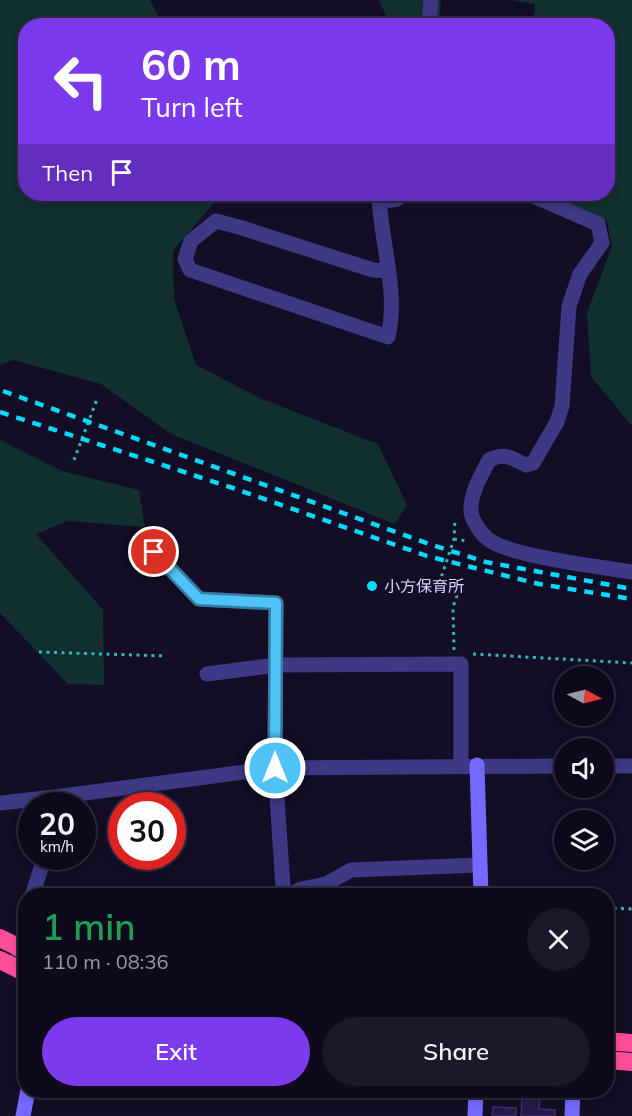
<!DOCTYPE html>
<html lang="en">
<head>
<meta charset="utf-8">
<style>
	:root { --surface:#0e0a1c; --page:#1c1829; --text:#f1f3f6; --muted:#9b9aa3; --line:#2e2b3b; --accent:#7c3aed }
	body { margin:0; font-family:Mulish,"Noto Sans JP",sans-serif; background:var(--page); color:var(--text); height:100vh; display:flex; flex-direction:column; font-size:22px; white-space:nowrap }
	* { box-sizing:border-box; margin:0 }
	p { font-size:20px; color:var(--muted) }
	.icon { flex:none; width:33px; height:33px; fill:none; stroke:currentColor; stroke-width:2; stroke-linecap:round; stroke-linejoin:round }
	.map { position:relative; flex:1; overflow:hidden }
	.details { position:absolute; left:18px; top:888px; width:596px; height:210px; display:flex; flex-direction:column; background:var(--surface); border-radius:24px; box-shadow:0 3px 9px #0003,0 0 0 2px var(--line) }
	.details>* { flex:none }
	.top-card { position:absolute; left:18px; top:18px; width:597px; height:183px; border-radius:24px; box-shadow:0 3px 9px #0003,0 0 0 2px var(--line); background:#7c3aed; color:#fff; overflow:hidden }
	.needle { width:39px; rotate:97deg }
	.tools { position:absolute; left:554px; top:666px; display:grid; gap:12px }
	.tools a { display:grid; place-items:center; width:60px; height:60px; border-radius:50%; background:var(--surface); box-shadow:0 3px 9px #0003,0 0 0 2px var(--line); font-size:30px }
	.speed { position:absolute; left:18px; top:792px; display:flex; gap:12px; font-size:30px; font-weight:700; text-align:center }
	.speed>* { display:grid; place-content:center; width:78px; height:78px; border-radius:50%; background:var(--surface); box-shadow:0 3px 9px #0003,0 0 0 2px var(--line); line-height:1 }
	.speed small { font-size:15px; font-weight:400 }
	.speed .limit { border:9px solid #d22; background:#fff; color:#111 }
	.pin { position:absolute; display:grid; place-items:center; width:51px; height:51px; color:#fff; margin:-26px; border:3px solid #fff; border-radius:50%; box-shadow:0 2px 6px #0007 }
	.me { position:absolute; width:66px; margin:-33px; rotate:0deg; stroke-linejoin:round; filter:drop-shadow(0 0 4px #0008) }
	.turn { display:flex; align-items:center; gap:21px; height:126px; padding:0 24px; font-size:27px }
	.turn .icon { width:78px; height:78px; stroke-width:2.5 }
	.turn b { display:block; font-size:42px; line-height:51px }
	.then { display:flex; align-items:center; height:57px; padding:0 24px; background:#0003; gap:12px; font-size:22px }
	.round { display:grid; place-items:center; flex:none; width:63px; height:63px; border-radius:32px; background:var(--page) }
	.headline { display:flex; align-items:center; justify-content:space-between; height:102px; padding:0 24px }
	h1 { font-size:36px; font-weight:600; line-height:45px; color:#1e9e55 }
	.cta { display:flex; gap:12px; margin-top:auto; padding:12px 24px }
	.cta a { flex:1; height:69px; border-radius:36px; background:var(--accent); color:#fff; font-size:24px; font-weight:600; line-height:69px; text-align:center }
	.cta a+a { background:var(--page); color:var(--text) }
	.map>svg:first-child { display:block }
</style>
</head>
<body>
<div class="map">
<svg width="632" height="1116" viewBox="0 0 632 1116">
	<rect width="100%" height="100%" fill="#130e25"/>
	<path fill="#112f2f" d="M 0,0 L 150,0 L 163,25 L 26,26 L 26,194 L 216,194 L 217,199 L 173,251 L 174,299 L 196,365 L 262,399 L 378,444 L 407,505 L 395,524 L 171,434 L 101,384 L 13,360 L 0,365 Z
		M 379,0 L 441,0 L 439,25 L 390,25 Z
		M 511,0 L 632,0 L 632,426 L 591,377 L 587,313 L 612,246 L 607,222 L 545,194 L 608,194 L 608,26 L 531,25 L 535,8 L 535,4 Z
		M 0,440 L 62,471 L 139,490 L 145,527 L 68,521 L 36,534 L 103,610 L 104,685 L 68,684 L 0,613 Z"/>
	<path fill="#251a47" stroke="#3c2b73" stroke-width="1.5" d="M 397,887 L 455,887 L 455,896 L 397,896 Z
		M 326,891 L 396,891 L 396,896 L 326,896 Z
		M 522,1096 L 540,1097 L 539,1109 L 555,1110 L 555,1116 L 521,1116 Z
		M 493,1107 L 516,1108 L 516,1116 L 492,1116 Z"/>
	<g fill="none" stroke-linecap="round" stroke-linejoin="round">
		<path stroke="#2db9b6" stroke-width="3" stroke-dasharray="3 4.5" stroke-linecap="butt" d="M 74,460 L 97,399
			M 454,539 L 467,541
			M 454,650 L 453,607 L 461,584 L 441,578 L 454,539 L 455,519
			M 39,652 L 166,656
			M 473,654 L 632,663
			M 606,908 L 632,909"/>
		<path stroke="#3e3885" stroke-width="15" d="M 429,26 L 431,0
			M 379,194 C 380,241 399,290 388,337 L 190,270 L 185,259 L 191,241 L 216,221 L 239,227 L 373,270 L 388,271
			M 529,194 L 598,224 L 602,243 L 580,274 L 569,306 L 562,406 L 557,422 L 533,463 L 526,465 C 511,458 505,452 489,460 C 481,476 470,493 471,512 C 472,520 481,534 488,539 C 508,556 602,567 632,572
			M 379,202 L 397,199 L 404,194
			M 155,552 L 199,599 L 276,603 L 275,768 L 283,887 L 288,896
			M 207,674 L 276,665 L 461,664 L 461,765
			M 603,766 L 632,766
			M 55,797 L 275,768 L 564,766
			M 0,803 L 55,797 L 54,806
			M 32,896 L 45,856
			M 288,896 L 301,889 L 326,884 L 351,870 L 479,865
			M 17,959 L 22,950 L 26,930"/>
		<path stroke="#7369ff" stroke-width="15" d="M 477,765 L 481,896
			M 23,1116 L 28,1090
			M 475,1116 L 476,1090
			M 572,1116 L 573,1090"/>
		<path stroke="#ff4d9c" stroke-width="18" d="M 0,938 L 26,951
			M 0,960 L 26,973
			M 606,1041 L 632,1043
			M 606,1060 L 632,1062"/>
		<path stroke="#00dafd" stroke-width="4.5" stroke-dasharray="9 8" stroke-linecap="butt" d="M 3,391 L 432,545 L 486,562 L 632,589
			M 0,412 L 230,487 L 427,556 L 539,584 L 632,599"/>
	</g>
	<g fill="none" stroke-linecap="round" stroke-linejoin="round">
		<defs>
			<path id="route" d="M 154,552 L 199,599 L 276,603 L 275,768"/>
		</defs>
		<use href="#route" stroke="#337fa1" stroke-width="15"/>
		<use href="#route" stroke="#4fc3f7" stroke-width="10"/>
	</g>
	<circle fill="#00dafd" stroke="#130e25" stroke-width="2" cx="372" cy="586" r="6"/>
	<g text-anchor="middle" stroke-width="6" stroke-linejoin="round" paint-order="stroke">
		<g font-size="16" fill="#d9d2ff" stroke="#130e25" text-anchor="start">
			<text x="384" y="592">小方保育所</text>
		</g>
	</g>
</svg>
<div class="tools">
<a><svg class="needle" viewBox="-14 -14 28 28"><path d="M0-13l5 13h-10z" fill="#e53935"/><path d="M0 13l5-13h-10z" fill="#9b9aa3"/></svg></a>
<a><svg class="icon" aria-label="sound" viewBox="0 0 24 24"><path d="M4 9h4l5-4v14l-5-4H4zM17 9q2 3 0 6"/></svg></a>
<a><svg class="icon" aria-label="layers" viewBox="0 0 24 24"><path d="M12 4l9 5-9 5-9-5zM3 14l9 5 9-5"/></svg></a>
</div>
<div class="speed"><div>20<small>km/h</small></div><div class="limit">30</div></div>
<div class="pin" style="left:154px;top:552px;background:#d93025"><svg class="icon" aria-label="arrive" viewBox="0 0 24 24"><path d="M6 21V4h12l-3 4 3 4H6"/></svg></div>
<svg class="me" style="left:275px;top:768px" viewBox="-20 -20 40 40"><circle r="17" fill="#4fc3f7" stroke="#fff" stroke-width="3"/><path d="M0-11L8 9 0 5-8 9z" fill="#fff"/></svg>
<div class="top-card">
<div class="turn"><svg class="icon" aria-label="left" viewBox="0 0 24 24"><path d="M17 20v-9H6M10 6l-5 5 5 5"/></svg><div><b>60 m</b>Turn left</div></div>
<div class="then">Then<svg class="icon" aria-label="arrive" viewBox="0 0 24 24"><path d="M6 21V4h12l-3 4 3 4H6"/></svg></div>
</div>
<section class="details">
<div class="headline"><div><h1>1 min</h1><p>110 m · 08:36</p></div><a class="round"><svg class="icon" aria-label="close" viewBox="0 0 24 24"><path d="M6 6l12 12M18 6L6 18"/></svg></a></div>
<div class="cta"><a>Exit</a><a>Share</a></div>
</section>
</div>
</body>
</html>
